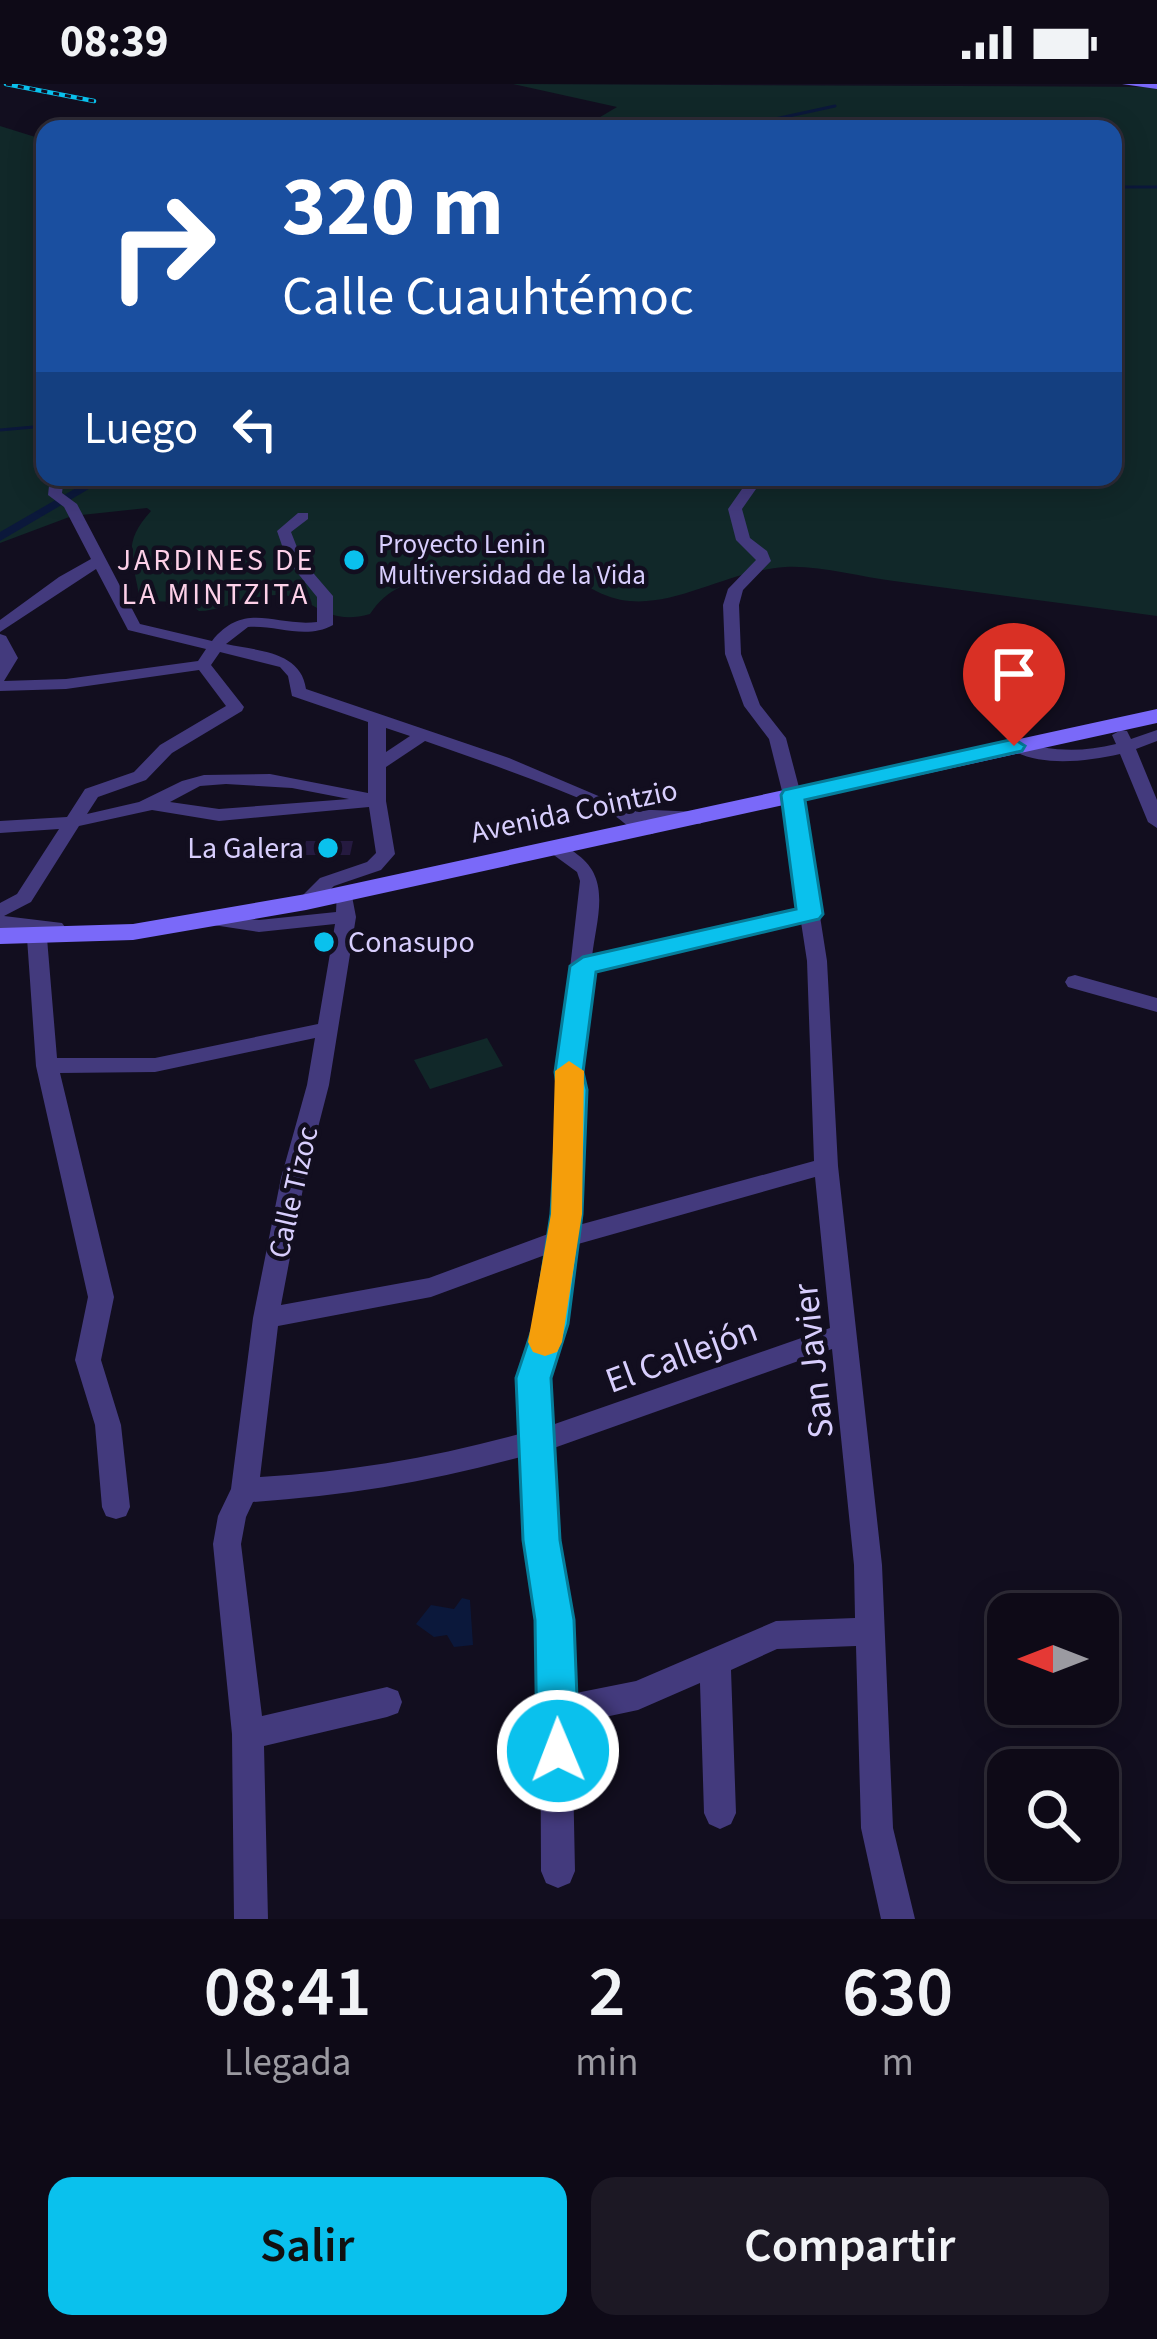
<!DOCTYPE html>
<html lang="es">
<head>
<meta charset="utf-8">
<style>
	:root { --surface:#0e0a17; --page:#1c1824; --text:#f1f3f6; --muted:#9b9aa1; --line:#2e2b36; --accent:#0ac1ed }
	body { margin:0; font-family:"Source Sans 3",sans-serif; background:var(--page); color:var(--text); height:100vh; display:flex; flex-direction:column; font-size:45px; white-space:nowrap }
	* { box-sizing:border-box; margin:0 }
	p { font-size:39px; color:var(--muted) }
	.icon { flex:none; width:66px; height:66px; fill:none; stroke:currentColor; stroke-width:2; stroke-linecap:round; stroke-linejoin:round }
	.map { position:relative; height:1835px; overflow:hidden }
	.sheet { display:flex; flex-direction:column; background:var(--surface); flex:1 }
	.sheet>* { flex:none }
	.hud { position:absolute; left:36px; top:36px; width:1086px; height:366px; border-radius:24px; box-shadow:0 6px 30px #0003,0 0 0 3px var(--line); background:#1a4fa0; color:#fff; overflow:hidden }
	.needle { width:78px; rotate:270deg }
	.fabs { position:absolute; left:987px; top:1509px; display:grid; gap:24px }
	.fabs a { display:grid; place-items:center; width:132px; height:132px; border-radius:24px; background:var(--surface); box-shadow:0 6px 30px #0003,0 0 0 3px var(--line); font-size:60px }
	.pin { position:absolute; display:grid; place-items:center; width:102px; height:102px; color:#fff; margin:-123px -51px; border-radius:50% 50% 50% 0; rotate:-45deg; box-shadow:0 0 12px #0007 }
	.pin .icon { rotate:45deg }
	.me { position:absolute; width:132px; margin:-66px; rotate:359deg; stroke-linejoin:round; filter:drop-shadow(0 0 9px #0008) }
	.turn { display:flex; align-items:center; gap:42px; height:252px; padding:0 48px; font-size:54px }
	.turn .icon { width:156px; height:156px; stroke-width:2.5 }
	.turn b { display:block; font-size:84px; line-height:102px }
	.then { display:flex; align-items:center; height:114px; padding:0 48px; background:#0003; gap:24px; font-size:45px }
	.eta { display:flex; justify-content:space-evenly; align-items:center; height:204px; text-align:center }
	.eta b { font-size:72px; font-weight:600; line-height:84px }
	.button { display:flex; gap:24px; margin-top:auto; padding:24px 48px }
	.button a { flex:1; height:138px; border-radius:24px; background:var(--accent); color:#111; font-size:48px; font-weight:600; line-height:138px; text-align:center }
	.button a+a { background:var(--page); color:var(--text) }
	.status { display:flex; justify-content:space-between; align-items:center; height:84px; padding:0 60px; background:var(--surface); direction:ltr }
	.status svg { height:33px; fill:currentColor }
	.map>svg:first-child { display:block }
</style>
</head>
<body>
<div class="status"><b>08:39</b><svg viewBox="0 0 49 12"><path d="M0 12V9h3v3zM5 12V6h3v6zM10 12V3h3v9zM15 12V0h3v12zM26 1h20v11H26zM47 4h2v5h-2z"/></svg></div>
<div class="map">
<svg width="1157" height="1835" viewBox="0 0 1157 1835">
	<rect width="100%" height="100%" fill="#120e1f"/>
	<path fill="#112829" d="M 513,0 L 1157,3 L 1157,532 C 1069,520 982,509 894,497 C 860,493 819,481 785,483 C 702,489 637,558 564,482 L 523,482 C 487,529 415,462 370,530 C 324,543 314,512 281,511 C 249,510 222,527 199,527 L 187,518 L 140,517 C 134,475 120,461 151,427 L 147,424 L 72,432 L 0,459 L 0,42 L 45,56 L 45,393 L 1113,393 L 1113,45 L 580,45 L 617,23 Z
		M 487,954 L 503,982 L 430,1005 L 414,976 Z"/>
	<path fill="#0b183b" d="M 462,1514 L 470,1516 L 473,1561 L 454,1563 L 447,1551 L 434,1553 L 416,1540 L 431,1521 L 454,1525 Z"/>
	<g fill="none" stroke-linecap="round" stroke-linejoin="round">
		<path stroke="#0b183b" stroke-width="3" d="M 667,45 L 775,35 L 835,22
			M 1113,103 L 1157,103
			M 0,346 L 45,342"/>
		<path fill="#0b183b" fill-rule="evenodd" d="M 90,396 L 96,400 L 94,402 L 0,457 L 0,448 Z"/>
	</g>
	<path fill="#251a40" d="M 306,757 L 353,757 L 350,771 L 303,771 Z"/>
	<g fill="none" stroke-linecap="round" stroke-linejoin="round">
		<path fill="#433a7d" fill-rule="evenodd" d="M 50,393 L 64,393 L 62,409 L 77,420 L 140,540 L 212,557 C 245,516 275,543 317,538 L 317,513 L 287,476 L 277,447 L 298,429 L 308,429 L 308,435 L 291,448 L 302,476 L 333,512 L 333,541 C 306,556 277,541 248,543 L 226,560 C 258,567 301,567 306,605 L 509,674 L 629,725 L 700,728 L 709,734 L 700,740 L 645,736 L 655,746 L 653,750 C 633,752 621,733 604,725 C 546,699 485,678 425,657 L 386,683 L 386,717 L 395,770 L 381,786 L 334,802 L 313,822 L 299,822 L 296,818 L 320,794 L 367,778 L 376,769 L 369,723 L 219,737 L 152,726 L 79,742 L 31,818 L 4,832 L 62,839 L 65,843 L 62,847 L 0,844 L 0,819 L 17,810 L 59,745 L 0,749 L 0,737 L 67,733 L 85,705 L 134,688 L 160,661 L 226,622 L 199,586 L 66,605 L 0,607 L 0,550 L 6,552 L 18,574 L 4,597 L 66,595 L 198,577 L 206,565 L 128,546 L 96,485 L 0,548 L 0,536 L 59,493 L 91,475 L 64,423 L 48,411 ZM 220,568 L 280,583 L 288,592 L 292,612 L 368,638 L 368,709 L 270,690 L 204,691 L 182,697 L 139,718 L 87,730 L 98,713 L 146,696 L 172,669 L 242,627 L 244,623 L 211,581 ZM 386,644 L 410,652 L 386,668 ZM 226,700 L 292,704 L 349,715 L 219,725 L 170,718 L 200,702 Z
			M 732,393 L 746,393 L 756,405 L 742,425 L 750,454 L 767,467 L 771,477 L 743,506 L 739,521 L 741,570 L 760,621 L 786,654 L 801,711 L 827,877 L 838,1082 L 882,1481 L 893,1744 L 915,1835 L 881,1835 L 861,1744 L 856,1562 L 777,1565 L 731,1586 L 736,1729 L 731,1740 L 720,1745 L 709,1740 L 704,1729 L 700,1599 L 638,1626 L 572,1640 L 575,1787 L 570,1799 L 558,1804 L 546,1799 L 541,1787 L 540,1536 L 528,1456 L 524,1372 C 434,1397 346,1412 253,1418 L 246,1433 L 241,1460 L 262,1632 L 387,1603 L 398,1607 L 402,1618 L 398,1629 L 387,1633 L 264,1662 L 268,1835 L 234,1835 L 232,1650 L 213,1460 L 218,1432 L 231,1405 L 253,1234 L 281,1094 L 307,1001 L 315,954 L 155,988 L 60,989 L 114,1213 L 101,1276 L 121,1341 L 130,1423 L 126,1432 L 116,1435 L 106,1432 L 102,1423 L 95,1341 L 75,1276 L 88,1213 L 36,982 L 27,854 L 37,848 L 47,854 L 57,974 L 155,974 L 318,940 L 335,840 L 259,848 L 200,839 L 197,835 L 200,831 L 259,836 L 336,828 L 337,807 L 351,807 L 356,833 L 329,1001 L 305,1094 L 281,1221 L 429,1194 L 548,1150 L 554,1130 L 558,989 L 580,797 L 577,788 L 551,769 L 549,765 L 551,761 C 564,760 568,763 578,771 C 612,796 596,836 592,873 L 800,826 L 783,711 L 769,655 L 744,622 L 725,570 L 723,521 L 728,505 L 756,476 L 736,456 L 728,425 L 742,405 ZM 801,838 L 807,877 L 814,1077 L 575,1142 L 578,1130 L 580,989 L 590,887 ZM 815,1093 L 830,1244 L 549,1342 L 546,1294 L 564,1240 L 571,1162 ZM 545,1171 L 538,1240 L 520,1294 L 523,1349 C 436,1373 350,1388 260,1393 L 278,1242 L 431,1213 ZM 832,1265 L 854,1481 L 855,1534 L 776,1537 L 636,1597 L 571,1610 L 570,1536 L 556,1456 L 551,1365 Z
			M 1121,646 L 1127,647 L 1131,655 L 1157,646 L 1157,657 L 1136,665 L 1157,716 L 1157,744 L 1148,738 L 1120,670 C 1084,678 1036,684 1005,662 L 1014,657 C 1049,667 1080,669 1116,660 L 1112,651 Z
			M 1075,891 L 1157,914 L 1157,928 L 1068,903 L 1065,898 L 1068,893 Z"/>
		<path fill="#7a69f9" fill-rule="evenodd" d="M 1122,0 L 1157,0 L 1157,5 Z
			M 1157,625 L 1157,639 L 306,826 L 133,856 L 0,860 L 0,844 L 133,840 L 306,810 Z"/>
		<defs>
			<path id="rail" d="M 6,0 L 94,17"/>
		</defs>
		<use href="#rail" stroke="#0ac1ed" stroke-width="4.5"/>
		<use href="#rail" stroke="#120e1f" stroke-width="3" stroke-dasharray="6" stroke-linecap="butt"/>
	</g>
	<path fill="#0ac1ed" stroke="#067d9a" stroke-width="3" d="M 1014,655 L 1025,662 L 1022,667 L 805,716 L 823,830 L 819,835 L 596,888 L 583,988 L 587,1006 L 582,1130 L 568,1240 L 551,1294 L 560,1456 L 574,1536 L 579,1667 L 573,1682 L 558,1688 L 543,1682 L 537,1667 L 535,1536 L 523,1456 L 516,1294 L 534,1240 L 551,1130 L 558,1006 L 555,988 L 570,882 L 583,873 L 796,825 L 781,711 L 784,706 Z"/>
	<path fill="#f59e0b" d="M 569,977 L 584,987 L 582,1130 L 562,1258 L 557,1268 L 545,1272 L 533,1268 L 528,1258 L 551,1130 L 555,987 Z"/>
	<g fill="#0ac1ed" stroke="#120e1f" stroke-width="4.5">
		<circle cx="354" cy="476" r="12"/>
		<circle cx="328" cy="764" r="12"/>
		<circle cx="324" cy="858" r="12"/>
	</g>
	<g text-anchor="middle" stroke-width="9" stroke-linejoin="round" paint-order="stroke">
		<g font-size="27" fill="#d8cefd" stroke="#120e1f" text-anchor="start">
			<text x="378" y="469">Proyecto Lenin<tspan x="378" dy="31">Multiversidad de la Vida</tspan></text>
		</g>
		<g font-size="30" letter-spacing="3" fill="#fdd0e8" stroke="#120e1f">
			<text x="216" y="486">JARDINES DE<tspan x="216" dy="34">LA MINTZITA</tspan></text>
		</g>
		<g font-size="30" fill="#d8cefd" stroke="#120e1f">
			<text transform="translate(574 727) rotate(-12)" y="10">Avenida Cointzio</text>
			<text transform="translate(293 1108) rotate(-77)" y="10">Calle Tizoc</text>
		</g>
		<g font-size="30" fill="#d8cefd" stroke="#120e1f" text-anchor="end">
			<text x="304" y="774">La Galera</text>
			<text x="348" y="868" text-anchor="start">Conasupo</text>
		</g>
		<g font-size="36" fill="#d8cefd" stroke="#120e1f">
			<text transform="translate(681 1270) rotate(-20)" y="13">El Callejón</text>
			<text transform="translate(812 1277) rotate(-96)" y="13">San Javier</text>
		</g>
	</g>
</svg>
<div class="fabs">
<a><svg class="needle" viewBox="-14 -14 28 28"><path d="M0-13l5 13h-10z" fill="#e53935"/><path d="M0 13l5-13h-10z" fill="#9b9aa1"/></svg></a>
<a><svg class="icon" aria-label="search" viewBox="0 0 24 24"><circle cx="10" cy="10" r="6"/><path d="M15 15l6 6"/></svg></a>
</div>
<div class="pin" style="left:1014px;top:662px;background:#d93025"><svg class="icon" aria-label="arrive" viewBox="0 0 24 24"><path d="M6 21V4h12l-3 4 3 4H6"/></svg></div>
<svg class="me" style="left:558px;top:1667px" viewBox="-20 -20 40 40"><circle r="17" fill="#0ac1ed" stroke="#fff" stroke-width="3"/><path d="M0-11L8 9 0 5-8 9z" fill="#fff"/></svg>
<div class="hud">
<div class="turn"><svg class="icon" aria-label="right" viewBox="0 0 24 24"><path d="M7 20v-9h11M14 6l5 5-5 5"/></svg><div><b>320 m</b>Calle Cuauhtémoc</div></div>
<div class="then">Luego<svg class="icon" aria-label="left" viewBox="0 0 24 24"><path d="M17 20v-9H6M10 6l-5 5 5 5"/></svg></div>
</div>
</div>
<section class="sheet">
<div class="eta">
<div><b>08:41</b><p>Llegada</p></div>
<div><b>2</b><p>min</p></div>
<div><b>630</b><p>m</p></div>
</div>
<div class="button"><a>Salir</a><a>Compartir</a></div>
</section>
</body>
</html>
